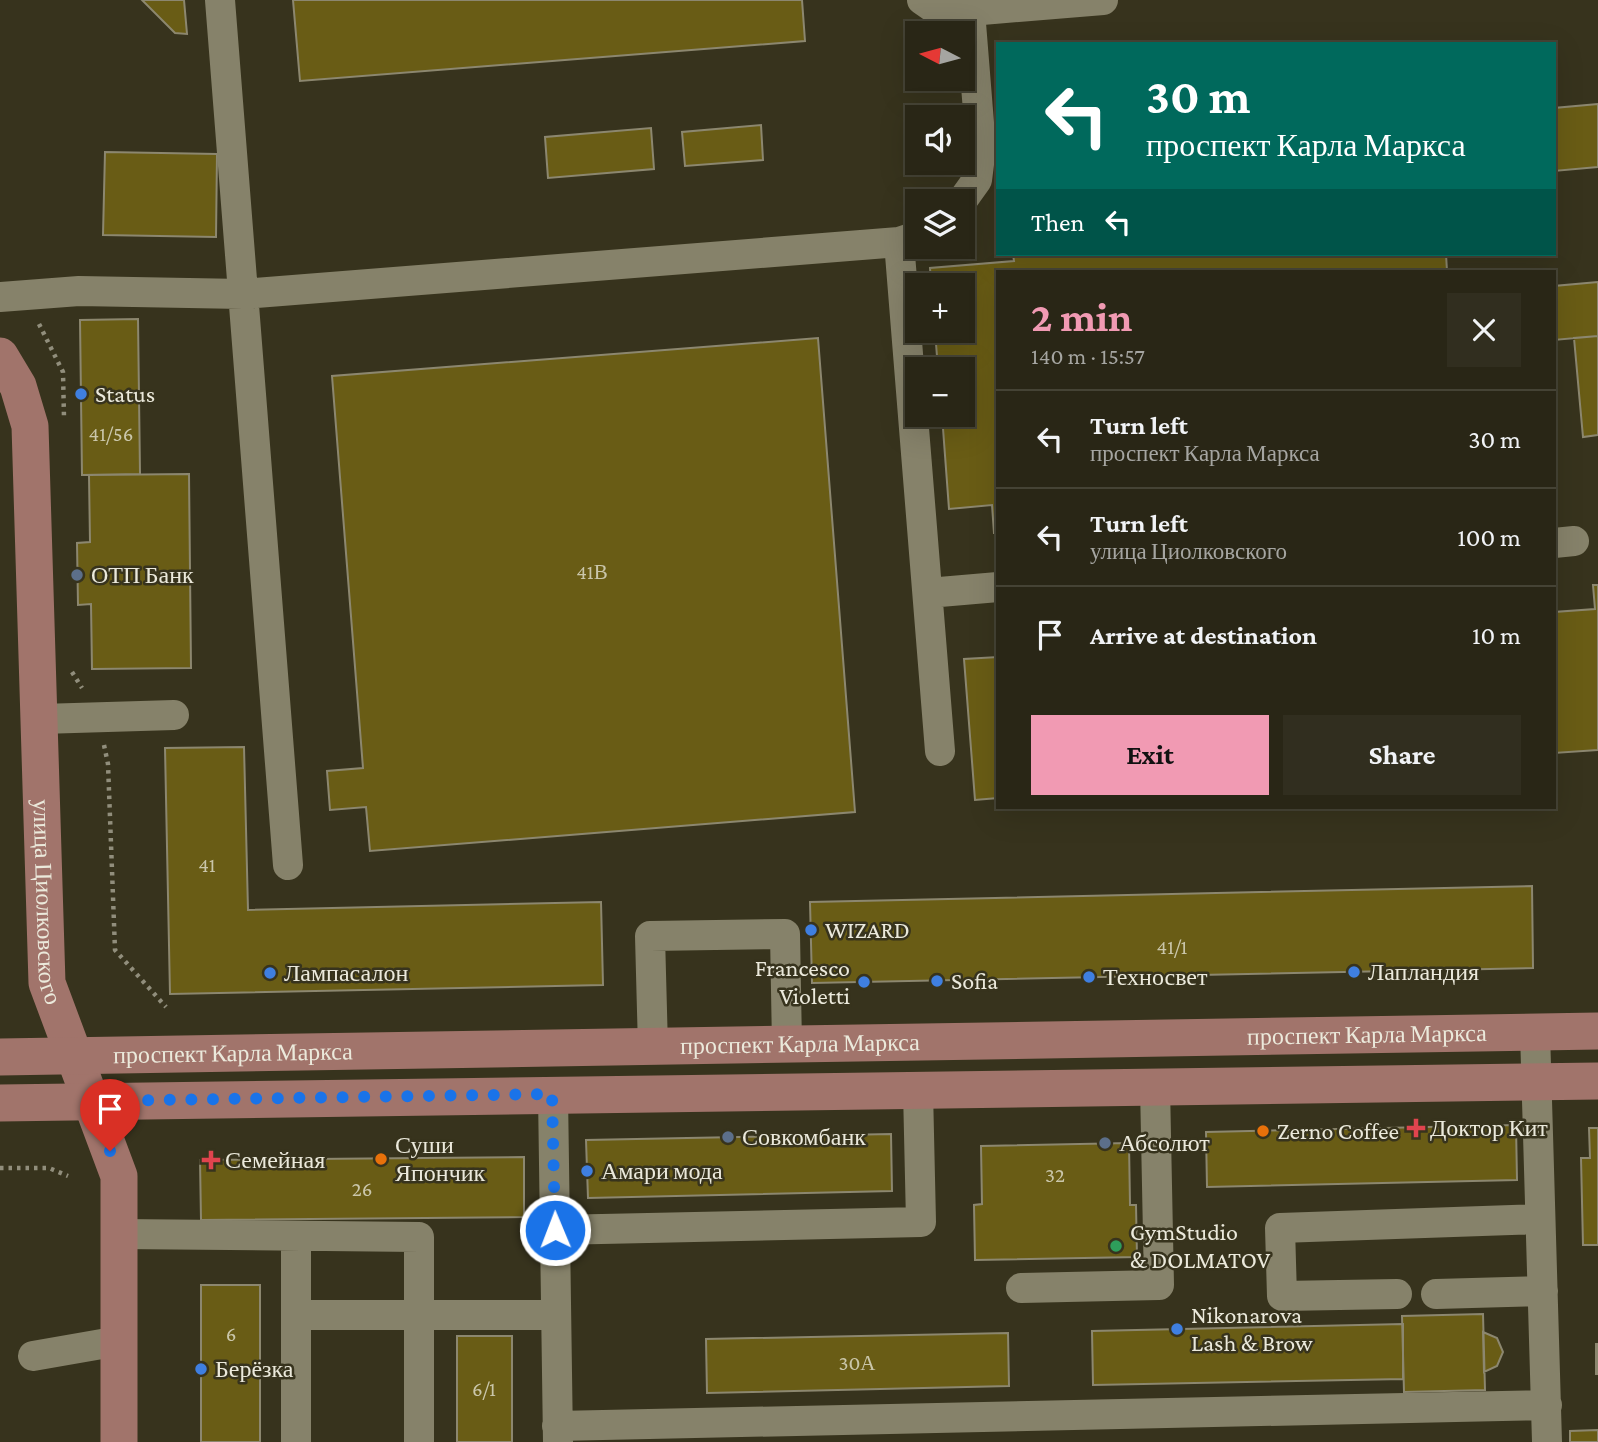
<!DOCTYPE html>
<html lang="en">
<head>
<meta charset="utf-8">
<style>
	:root { --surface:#292616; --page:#312e1f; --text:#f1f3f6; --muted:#a5a5a1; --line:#454335; --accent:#f19ab3 }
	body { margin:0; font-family:"Crimson Pro",serif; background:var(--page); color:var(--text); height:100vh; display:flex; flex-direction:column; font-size:26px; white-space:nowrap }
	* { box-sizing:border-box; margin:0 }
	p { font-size:23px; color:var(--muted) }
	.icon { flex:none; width:38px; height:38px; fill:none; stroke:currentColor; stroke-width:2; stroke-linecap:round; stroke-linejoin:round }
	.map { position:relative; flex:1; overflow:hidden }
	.details { position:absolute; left:996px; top:270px; width:560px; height:539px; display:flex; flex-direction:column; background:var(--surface); border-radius:0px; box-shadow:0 7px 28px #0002,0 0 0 2px var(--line) }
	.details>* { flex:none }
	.guide { position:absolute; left:996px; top:42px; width:560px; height:214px; border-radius:0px; box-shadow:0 7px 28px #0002,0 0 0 2px var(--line); background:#00695c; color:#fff; overflow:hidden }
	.needle { width:46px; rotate:276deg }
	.fabs { position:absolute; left:905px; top:21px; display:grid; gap:14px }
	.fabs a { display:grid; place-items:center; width:70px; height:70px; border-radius:0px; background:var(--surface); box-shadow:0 7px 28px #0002,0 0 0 2px var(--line); font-size:35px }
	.pin { position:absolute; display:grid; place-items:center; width:60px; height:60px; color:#fff; margin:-72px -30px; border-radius:50% 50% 50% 0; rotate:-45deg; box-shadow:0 0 7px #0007 }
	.pin .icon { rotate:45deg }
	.me { position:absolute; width:77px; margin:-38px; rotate:359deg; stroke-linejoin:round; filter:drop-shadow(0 0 5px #0008) }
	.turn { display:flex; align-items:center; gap:24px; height:147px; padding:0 35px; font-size:32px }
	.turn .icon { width:91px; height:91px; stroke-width:2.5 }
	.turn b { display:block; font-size:49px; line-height:60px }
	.then { display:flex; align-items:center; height:66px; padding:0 35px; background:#0003; gap:14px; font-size:26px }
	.round { display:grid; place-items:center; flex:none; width:74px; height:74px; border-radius:0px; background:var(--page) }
	.overview { display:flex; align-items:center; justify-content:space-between; height:119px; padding:0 35px }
	h1 { font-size:42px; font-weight:700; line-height:52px; color:var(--accent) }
	.action { display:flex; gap:14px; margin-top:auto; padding:14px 35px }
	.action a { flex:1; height:80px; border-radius:0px; background:var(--accent); color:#111; font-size:28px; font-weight:700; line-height:80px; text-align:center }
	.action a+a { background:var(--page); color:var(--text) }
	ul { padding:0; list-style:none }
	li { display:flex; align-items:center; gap:21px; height:98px; padding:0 35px; border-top:2px solid var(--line) }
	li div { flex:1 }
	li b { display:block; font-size:26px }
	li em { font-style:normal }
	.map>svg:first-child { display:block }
</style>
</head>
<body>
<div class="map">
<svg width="1598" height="1442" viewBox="0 0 1598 1442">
	<rect width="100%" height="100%" fill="#37331d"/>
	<path fill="#695c15" stroke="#8c876f" stroke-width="2" d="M 142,0 L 184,0 L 187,34 L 175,33 Z
		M 293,0 L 802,0 L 805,41 L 300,81 Z
		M 1598,104 L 1598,167 L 1554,171 L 1554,108 Z
		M 761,125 L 763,160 L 685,166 L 682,132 Z
		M 651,128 L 654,169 L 548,178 L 545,137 Z
		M 105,152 L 217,154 L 216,237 L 103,235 Z
		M 1013,254 L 1446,254 L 1447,271 L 998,271 L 998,533 L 994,533 L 992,505 L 949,509 L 942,415 L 962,415 L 962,369 L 938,369 L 935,331 L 962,331 L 962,285 L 931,285 L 930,268 L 1014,261 Z
		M 1598,282 L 1598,336 L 1554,340 L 1554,286 Z
		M 138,319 L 140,474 L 82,475 L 80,320 Z
		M 1598,336 L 1598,435 L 1583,437 L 1574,338 Z
		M 818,338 L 855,812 L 370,851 L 366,807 L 330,810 L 327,771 L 363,768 L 332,376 Z
		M 189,474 L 191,668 L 92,669 L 91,604 L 78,605 L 77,543 L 90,542 L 89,475 Z
		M 1593,585 L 1598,585 L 1598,750 L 1554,753 L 1554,612 L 1595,609 Z
		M 998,657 L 998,798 L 975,800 L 964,659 Z
		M 244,747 L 248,910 L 601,902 L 603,985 L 170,994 L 165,748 Z
		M 1532,886 L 1533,968 L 812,983 L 810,902 Z
		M 1516,1125 L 1517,1180 L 1207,1187 L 1206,1132 Z
		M 1589,1128 L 1598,1128 L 1598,1245 L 1583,1245 L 1581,1158 L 1590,1158 Z
		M 891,1134 L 892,1191 L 588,1198 L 586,1140 Z
		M 1129,1143 L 1130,1205 L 1136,1205 L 1137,1257 L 975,1260 L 974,1205 L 982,1204 L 981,1146 Z
		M 524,1157 L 524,1217 L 201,1220 L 200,1160 Z
		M 201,1285 L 260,1285 L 260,1442 L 201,1442 Z
		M 1483,1314 L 1485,1390 L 1404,1392 L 1402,1316 Z
		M 1403,1324 L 1403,1379 L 1093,1385 L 1092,1331 Z
		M 1483,1332 L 1497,1338 L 1503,1352 L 1497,1366 L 1484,1372 Z
		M 1008,1333 L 1009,1386 L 707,1393 L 706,1339 Z
		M 457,1336 L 512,1336 L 512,1442 L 457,1442 Z
		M 1596,1344 L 1598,1344 L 1598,1374 L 1596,1374 Z
		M 1598,1430 L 1598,1442 L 1570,1442 L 1570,1431 Z"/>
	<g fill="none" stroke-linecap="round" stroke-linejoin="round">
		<path stroke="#918e7c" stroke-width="4.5" stroke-dasharray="3.5 5" stroke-linecap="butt" d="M 39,324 L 63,372 L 64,418
			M 72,672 L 82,688
			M 104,745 L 108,764 L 115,950 L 166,1007
			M 0,1168 L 49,1168 L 68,1176"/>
		<path stroke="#86826a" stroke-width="30" d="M 220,0 L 288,865
			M 922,0 L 935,9 L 970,11 L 1103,0
			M 962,201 L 977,180 L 981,148 L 970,11
			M 899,242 L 940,751
			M 0,297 L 79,291 L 243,294 L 899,242 L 917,236
			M 1554,543 L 1574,541
			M 928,593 L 998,587
			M 41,719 L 174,715
			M 1535,1032 L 1547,1442
			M 653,1048 L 650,936 L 785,934 L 787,1045
			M 553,1094 L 558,1442
			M 555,1230 L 921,1222 L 918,1090
			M 119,1234 L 419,1237 L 419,1442
			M 1021,1288 L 1159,1285 L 1155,1086
			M 1397,1294 L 1282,1296 L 1280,1228 L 1540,1219
			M 1436,1294 L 1543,1291
			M 296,1315 L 556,1315
			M 33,1356 L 119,1341
			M 557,1426 L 1547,1405
			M 296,1442 L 296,1237"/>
		<g stroke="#a1746b" stroke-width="37">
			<path id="s1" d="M 0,356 L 18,386 L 30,426 L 47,983 L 119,1176 L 119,1442"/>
			<path id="s2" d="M 0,1057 L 1598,1031"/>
			<path d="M 0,1103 L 1598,1081"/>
		</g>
	</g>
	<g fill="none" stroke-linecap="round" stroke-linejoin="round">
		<path stroke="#1a73e8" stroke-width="12" stroke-dasharray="0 21.6" d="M 110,1151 L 93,1101 L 552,1094 L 555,1230"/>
	</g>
	<g fill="#3f7fe0" stroke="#37331d" stroke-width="2.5">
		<circle cx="81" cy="394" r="7"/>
		<circle cx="811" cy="930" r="7"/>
		<circle cx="1354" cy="972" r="7"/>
		<circle cx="270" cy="973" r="7"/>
		<circle cx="1089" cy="977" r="7"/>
		<circle cx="937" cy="981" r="7"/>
		<circle cx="864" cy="982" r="7"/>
		<circle cx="587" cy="1171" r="7"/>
		<circle cx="1177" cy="1329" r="7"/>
		<circle cx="201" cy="1369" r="7"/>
	</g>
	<g fill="#5c6f8a" stroke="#37331d" stroke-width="2.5">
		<circle cx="77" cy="575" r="7"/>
		<circle cx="728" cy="1137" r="7"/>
		<circle cx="1105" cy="1143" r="7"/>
	</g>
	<g fill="#e0444e" stroke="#37331d" stroke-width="2.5">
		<path d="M1412.5 1117.5h7v7h7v7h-7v7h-7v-7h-7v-7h7z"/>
		<path d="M207.5 1149.5h7v7h7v7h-7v7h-7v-7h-7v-7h7z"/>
	</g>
	<g fill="#e8710a" stroke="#37331d" stroke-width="2.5">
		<circle cx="1263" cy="1131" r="7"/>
		<circle cx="381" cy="1159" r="7"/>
	</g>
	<circle fill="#2e9e5b" stroke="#37331d" stroke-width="2.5" cx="1116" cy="1246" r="7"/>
	<g text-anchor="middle" stroke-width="5" stroke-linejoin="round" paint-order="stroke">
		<g font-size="21" fill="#cac6aa">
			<text x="111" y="441">41/56</text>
			<text x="592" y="579">41В</text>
			<text x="207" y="872">41</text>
			<text x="1172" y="954">41/1</text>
			<text x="1055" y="1182">32</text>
			<text x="362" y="1196">26</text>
			<text x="231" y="1341">6</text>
			<text x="857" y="1370">30А</text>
			<text x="484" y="1396">6/1</text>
		</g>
		<g font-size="24" fill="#ebe9db" stroke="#37331d" text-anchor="start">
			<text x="95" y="402">Status</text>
			<text x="91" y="583">ОТП Банк</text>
			<text x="825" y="938">WIZARD</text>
			<text x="850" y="976" text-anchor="end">Francesco<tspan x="850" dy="28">Violetti</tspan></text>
			<text x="1368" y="980">Лапландия</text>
			<text x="284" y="981">Лампасалон</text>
			<text x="1103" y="985">Техносвет</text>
			<text x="951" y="989">Sofia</text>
			<text x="1430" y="1136">Доктор Кит</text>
			<text x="1277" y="1139">Zerno Coffee</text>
			<text x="742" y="1145">Совкомбанк</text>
			<text x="1119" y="1151">Абсолют</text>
			<text x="395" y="1153">Суши<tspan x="395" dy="28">Япончик</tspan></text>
			<text x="225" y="1168">Семейная</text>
			<text x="601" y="1179">Амари мода</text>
			<text x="1130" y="1240">GymStudio<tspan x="1130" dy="28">&amp; DOLMATOV</tspan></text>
			<text x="1191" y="1323">Nikonarova<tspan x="1191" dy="28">Lash &amp; Brow</tspan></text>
			<text x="215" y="1377">Берёзка</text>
		</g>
		<g font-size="24" fill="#ebe9db" stroke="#37331d">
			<text dy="8" stroke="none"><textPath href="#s1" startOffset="553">улица Циолковского</textPath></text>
			<text dy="8" stroke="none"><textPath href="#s2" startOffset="1367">проспект Карла Маркса</textPath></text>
			<text dy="8" stroke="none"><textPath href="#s2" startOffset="800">проспект Карла Маркса</textPath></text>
			<text dy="8" stroke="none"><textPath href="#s2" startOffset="233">проспект Карла Маркса</textPath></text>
		</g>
	</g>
</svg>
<div class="fabs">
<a><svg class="needle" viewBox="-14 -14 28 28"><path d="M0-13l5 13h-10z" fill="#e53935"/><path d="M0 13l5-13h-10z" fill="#a5a5a1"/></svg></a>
<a><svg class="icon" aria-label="sound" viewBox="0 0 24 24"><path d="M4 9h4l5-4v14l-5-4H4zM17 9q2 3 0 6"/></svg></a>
<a><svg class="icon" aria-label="layers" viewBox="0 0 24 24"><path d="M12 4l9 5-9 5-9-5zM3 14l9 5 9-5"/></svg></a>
<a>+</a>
<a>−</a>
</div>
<div class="pin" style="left:110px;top:1151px;background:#d93025"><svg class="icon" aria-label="arrive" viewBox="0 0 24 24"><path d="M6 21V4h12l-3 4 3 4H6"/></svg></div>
<svg class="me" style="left:555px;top:1230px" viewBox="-20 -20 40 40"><circle r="17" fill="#1a73e8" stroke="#fff" stroke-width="3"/><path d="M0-11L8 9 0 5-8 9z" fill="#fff"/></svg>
<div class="guide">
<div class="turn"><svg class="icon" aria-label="left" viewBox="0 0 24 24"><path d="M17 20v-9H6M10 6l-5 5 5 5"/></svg><div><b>30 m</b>проспект Карла Маркса</div></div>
<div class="then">Then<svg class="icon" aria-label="left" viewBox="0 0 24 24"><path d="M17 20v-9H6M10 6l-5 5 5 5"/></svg></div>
</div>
<section class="details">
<div class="overview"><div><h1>2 min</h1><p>140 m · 15:57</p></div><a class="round"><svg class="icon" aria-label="close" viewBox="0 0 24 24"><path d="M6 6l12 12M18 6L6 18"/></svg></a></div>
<ul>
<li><svg class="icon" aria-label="left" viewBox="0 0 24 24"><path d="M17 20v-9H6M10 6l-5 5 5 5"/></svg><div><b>Turn left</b><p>проспект Карла Маркса</p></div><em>30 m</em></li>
<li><svg class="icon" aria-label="left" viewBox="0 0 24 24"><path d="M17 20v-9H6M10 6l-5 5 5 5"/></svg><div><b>Turn left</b><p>улица Циолковского</p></div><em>100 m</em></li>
<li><svg class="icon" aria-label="arrive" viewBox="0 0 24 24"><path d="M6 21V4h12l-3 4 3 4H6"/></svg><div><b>Arrive at destination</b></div><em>10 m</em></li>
</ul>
<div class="action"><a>Exit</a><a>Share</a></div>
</section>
</div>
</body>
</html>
